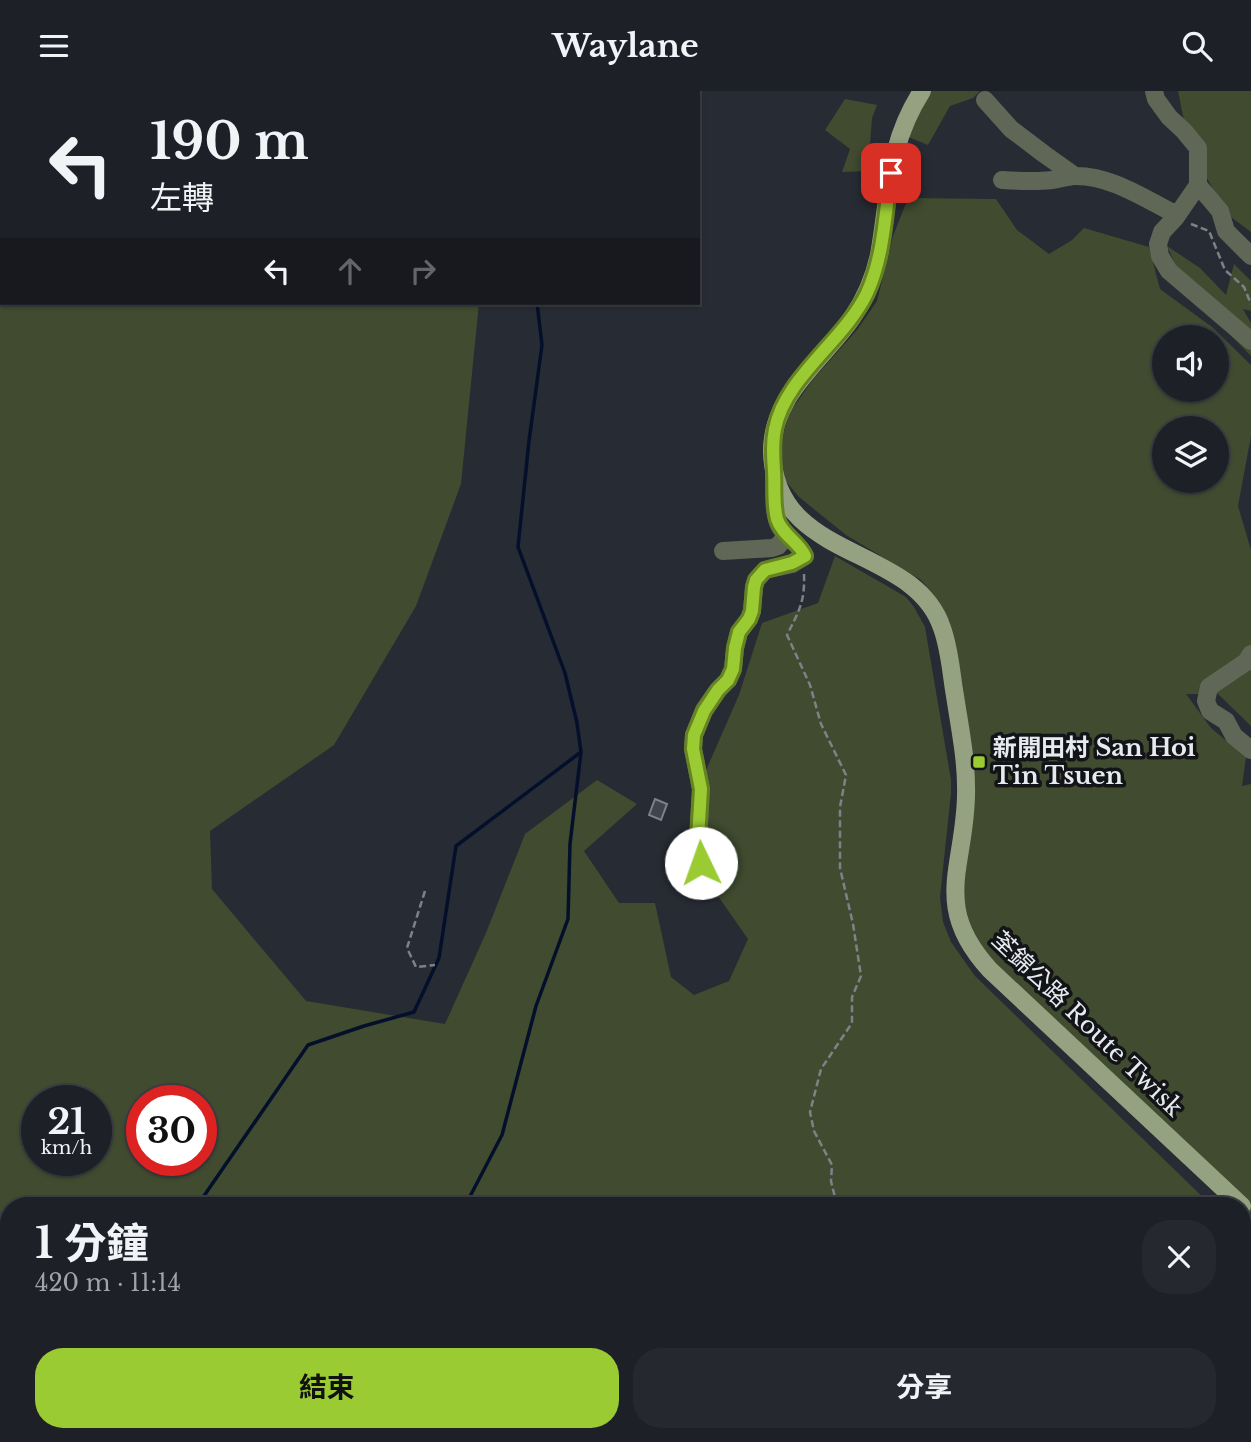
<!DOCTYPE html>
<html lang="zh-TW">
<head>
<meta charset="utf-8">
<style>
	:root { --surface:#1d2026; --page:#25282e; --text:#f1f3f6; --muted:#a0a3a7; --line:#3b3e43; --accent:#9bcb33 }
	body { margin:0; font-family:"Libre Baskerville","Noto Sans TC",serif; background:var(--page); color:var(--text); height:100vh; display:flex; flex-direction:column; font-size:26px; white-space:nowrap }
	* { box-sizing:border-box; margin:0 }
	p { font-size:23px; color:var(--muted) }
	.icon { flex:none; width:38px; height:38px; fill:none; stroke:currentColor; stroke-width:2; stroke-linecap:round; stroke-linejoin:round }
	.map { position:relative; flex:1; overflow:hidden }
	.details { position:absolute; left:0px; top:1106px; width:1251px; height:245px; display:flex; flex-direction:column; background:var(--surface); border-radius:28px 28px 0 0; box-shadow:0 2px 5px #0004,0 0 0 2px var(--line) }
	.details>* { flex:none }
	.guide { position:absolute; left:0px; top:0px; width:700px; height:214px; box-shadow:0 2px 5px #0004,0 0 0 2px var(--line); background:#1d2026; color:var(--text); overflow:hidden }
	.buttons { position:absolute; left:1152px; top:234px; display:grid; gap:14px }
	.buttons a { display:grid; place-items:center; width:77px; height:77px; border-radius:50%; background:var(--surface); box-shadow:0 2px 5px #0004,0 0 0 2px var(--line); font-size:35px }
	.speed { position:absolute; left:21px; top:994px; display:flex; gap:14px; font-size:35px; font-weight:700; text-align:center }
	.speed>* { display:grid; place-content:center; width:91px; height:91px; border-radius:50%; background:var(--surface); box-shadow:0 2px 5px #0004,0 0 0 2px var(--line); line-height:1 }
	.speed small { font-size:18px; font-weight:400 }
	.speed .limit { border:10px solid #d22; background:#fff; color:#111 }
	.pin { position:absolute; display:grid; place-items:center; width:60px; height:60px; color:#fff; margin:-30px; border-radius:14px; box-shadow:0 4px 10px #0006 }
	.me { position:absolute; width:77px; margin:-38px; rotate:357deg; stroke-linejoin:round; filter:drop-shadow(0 0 5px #0008) }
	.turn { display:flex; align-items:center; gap:24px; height:147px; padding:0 35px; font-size:32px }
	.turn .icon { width:91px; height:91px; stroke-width:2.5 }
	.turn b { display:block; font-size:49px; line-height:60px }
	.lanes { display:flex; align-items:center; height:66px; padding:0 35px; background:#0003; justify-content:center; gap:35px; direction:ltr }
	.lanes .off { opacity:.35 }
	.round { display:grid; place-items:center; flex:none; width:74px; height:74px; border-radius:28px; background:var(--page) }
	.head { display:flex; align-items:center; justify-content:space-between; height:119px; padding:0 35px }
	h1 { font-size:42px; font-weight:700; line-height:52px }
	.button { display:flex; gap:14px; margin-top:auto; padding:14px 35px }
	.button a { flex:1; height:80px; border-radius:28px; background:var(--accent); color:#111; font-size:28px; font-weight:700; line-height:80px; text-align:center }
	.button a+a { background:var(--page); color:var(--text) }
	header { display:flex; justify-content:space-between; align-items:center; height:91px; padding:0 35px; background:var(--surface); font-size:32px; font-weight:700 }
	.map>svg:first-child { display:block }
</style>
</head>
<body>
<header><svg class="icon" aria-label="menu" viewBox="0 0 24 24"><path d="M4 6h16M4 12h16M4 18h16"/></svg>Waylane<svg class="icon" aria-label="search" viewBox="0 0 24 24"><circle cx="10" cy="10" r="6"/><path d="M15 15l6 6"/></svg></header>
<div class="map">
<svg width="1251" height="1351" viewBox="0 0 1251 1351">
	<rect width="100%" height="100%" fill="#272b33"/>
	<path fill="#404b30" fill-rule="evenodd" d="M 0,0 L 468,0 L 467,2 L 2,2 L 2,212 L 479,212 L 461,393 L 416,515 L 334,654 L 210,740 L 212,798 L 306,910 L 445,933 L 486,842 L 525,743 L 597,689 L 637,713 L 584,760 L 619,812 L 655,812 L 671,886 L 694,904 L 729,890 L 748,848 L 713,798 L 691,729 L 707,677 L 739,604 L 762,532 L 818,512 L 835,465 L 906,506 L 914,516 L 925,536 L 951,689 L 951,702 L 940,806 L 943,831 L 951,851 L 975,885 L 1212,1115 L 9,1115 L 9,1342 L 1242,1342 L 1243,1145 L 1251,1153 L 1251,1351 L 0,1351 ZM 37,1010 L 96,1010 L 96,1069 L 37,1069 ZM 142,1010 L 201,1010 L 201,1069 L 142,1069 Z
		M 931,0 L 980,0 L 973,7 L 950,15 L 928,54 L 908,46 L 918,20 Z
		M 1178,0 L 1251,0 L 1251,141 L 1227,123 L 1189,55 Z
		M 845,8 L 877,14 L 872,27 L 868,80 L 842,81 L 850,58 L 825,39 Z
		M 908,107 L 996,108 L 1017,139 L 1049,163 L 1072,149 L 1084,137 L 1149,156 L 1160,198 L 1212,236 L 1251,274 L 1251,345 L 1238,415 L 1251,459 L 1251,635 L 1218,603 L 1186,603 L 1211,637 L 1246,666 L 1242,695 L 1251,693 L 1251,1122 L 992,870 L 971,840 L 963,806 L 974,702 L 947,529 L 933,503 L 921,489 L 846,444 L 799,406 L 784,388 L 775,369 L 790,321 L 814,287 L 857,239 L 877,210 L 893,145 ZM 1164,247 L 1216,247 L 1216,299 L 1164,299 ZM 1164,338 L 1216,338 L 1216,390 L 1164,390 Z
		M 1167,155 L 1200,177 L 1226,204 L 1234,173 L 1251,190 L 1251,220 L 1243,218 L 1251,232 L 1251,265 L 1203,216 L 1189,204 Z"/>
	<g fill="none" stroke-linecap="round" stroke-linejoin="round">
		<path stroke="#04102b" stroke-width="3.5" d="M 637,2 L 638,0
			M 197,1115 L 308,954 L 364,935 L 414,921 L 439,867 L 456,755 L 581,661 L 577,632 L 565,582 L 518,456 L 529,350 L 542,254 L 537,212
			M 465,1115 L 502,1044 L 536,915 L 568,828 L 570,753 L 581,661
			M 81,1351 L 90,1342
			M 340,1351 L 346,1342"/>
	</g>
	<path fill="#40444d" stroke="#7d828b" stroke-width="2" d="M 655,708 L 667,713 L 661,729 L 649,724 Z"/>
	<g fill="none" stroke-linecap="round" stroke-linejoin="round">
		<path stroke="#7e8188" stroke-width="2.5" stroke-dasharray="7 3.5" stroke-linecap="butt" d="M 591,0 L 594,0
			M 556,2 L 557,0
			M 1191,133 L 1209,140 L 1225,179 L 1244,196 L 1251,213
			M 0,199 L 2,198
			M 804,483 C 805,511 799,520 787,544 L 810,594 L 821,633 L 846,684 L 840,716 L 840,777 L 853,833 L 861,885 L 852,906 L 852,932 L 821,978 L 810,1021 L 814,1040 L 832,1074 L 831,1090 L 837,1115
			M 425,800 L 407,857 L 416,876 L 435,874
			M 917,1342 L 929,1351"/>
		<path stroke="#606757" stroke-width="18" d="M 1154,0 L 1156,8 L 1169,26 L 1184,40 L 1198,57 L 1198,94 L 1176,126 L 1162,141 L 1158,153 L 1160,165 L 1169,180 L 1251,250
			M 985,9 L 1011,38 L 1044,63 L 1075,85
			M 1002,89 C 1018,90 1035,91 1052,89 C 1059,88 1066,86 1074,85 C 1111,84 1145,108 1177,124
			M 1198,94 L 1220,120 L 1226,140 L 1251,165
			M 723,460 L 772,457 L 778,455 L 787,444
			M 1251,563 L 1246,571 L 1209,596 L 1206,610 L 1210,620 L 1226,630 L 1234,645 L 1251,659
			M 701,772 L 698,748 L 701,698 L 693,658 L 694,644 L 704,619 L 718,599 L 728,589 L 733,578 L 735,557 L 739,541 L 749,528 L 752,520 L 754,496 L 756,489 L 765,479 L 792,473 L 805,465 C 800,453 787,448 780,436 C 772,421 775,401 774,385"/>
		<path stroke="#94a281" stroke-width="18" d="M 922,0 C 887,54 890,103 879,164 C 874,187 865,208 852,227 C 823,269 772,303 772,360 C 774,472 914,452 942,537 C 950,559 951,582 955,605 C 960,638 967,671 966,704 C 965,776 931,815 990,879 L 1242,1115"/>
	</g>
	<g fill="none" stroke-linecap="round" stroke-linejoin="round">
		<defs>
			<path id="route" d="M 701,772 L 698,748 L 701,698 L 693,658 L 694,644 L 704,620 L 718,599 L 728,589 L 733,578 L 735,557 L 739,541 L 749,528 L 752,520 L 754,496 L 756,489 L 765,479 L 792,472 L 805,465 C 799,451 782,444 777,428 C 773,413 775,395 774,380 C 773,365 772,352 775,338 C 785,286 844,250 867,202 C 884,165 885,122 891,82"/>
		</defs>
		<use href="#route" stroke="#658421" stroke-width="18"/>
		<use href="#route" stroke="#9bcb33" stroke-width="12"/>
	</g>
	<rect fill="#9bcb33" stroke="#121417" stroke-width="2.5" x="972" y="664" width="14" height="14" rx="3.5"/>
	<g text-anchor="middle" stroke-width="7" stroke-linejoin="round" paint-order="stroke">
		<g font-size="24" font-weight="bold" fill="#e7eaef" stroke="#121417" text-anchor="start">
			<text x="993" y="665">新開田村 San Hoi<tspan x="993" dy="28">Tin Tsuen</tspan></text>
		</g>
		<g font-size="24" fill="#e7eaef" stroke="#121417">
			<text transform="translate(1087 933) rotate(44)" y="8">荃錦公路 Route Twisk</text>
		</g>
	</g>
</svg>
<div class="buttons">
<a><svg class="icon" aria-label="sound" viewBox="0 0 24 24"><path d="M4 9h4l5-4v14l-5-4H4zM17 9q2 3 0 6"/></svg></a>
<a><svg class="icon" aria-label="layers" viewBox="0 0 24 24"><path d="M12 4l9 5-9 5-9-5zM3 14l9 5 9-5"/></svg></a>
</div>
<div class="speed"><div>21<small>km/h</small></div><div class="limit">30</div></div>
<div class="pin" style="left:891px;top:82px;background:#d93025"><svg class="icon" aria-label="arrive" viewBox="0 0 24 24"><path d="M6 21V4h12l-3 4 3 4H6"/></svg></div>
<svg class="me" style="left:701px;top:772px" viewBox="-20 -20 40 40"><circle r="19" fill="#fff"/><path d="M0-13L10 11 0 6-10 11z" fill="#9bcb33"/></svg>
<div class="guide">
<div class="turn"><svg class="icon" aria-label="left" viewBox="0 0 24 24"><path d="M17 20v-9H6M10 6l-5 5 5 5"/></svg><div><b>190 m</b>左轉</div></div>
<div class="lanes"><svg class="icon" aria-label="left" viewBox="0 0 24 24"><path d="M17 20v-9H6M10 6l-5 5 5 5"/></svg><svg class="icon off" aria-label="ahead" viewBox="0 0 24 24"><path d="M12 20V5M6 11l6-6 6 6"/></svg><svg class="icon off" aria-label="right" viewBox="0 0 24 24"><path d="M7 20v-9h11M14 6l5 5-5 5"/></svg></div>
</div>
<section class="details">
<div class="head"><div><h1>1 分鐘</h1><p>420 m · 11:14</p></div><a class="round"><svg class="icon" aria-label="close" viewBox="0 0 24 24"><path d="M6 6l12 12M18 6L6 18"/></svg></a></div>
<div class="button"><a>結束</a><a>分享</a></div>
</section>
</div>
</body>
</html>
